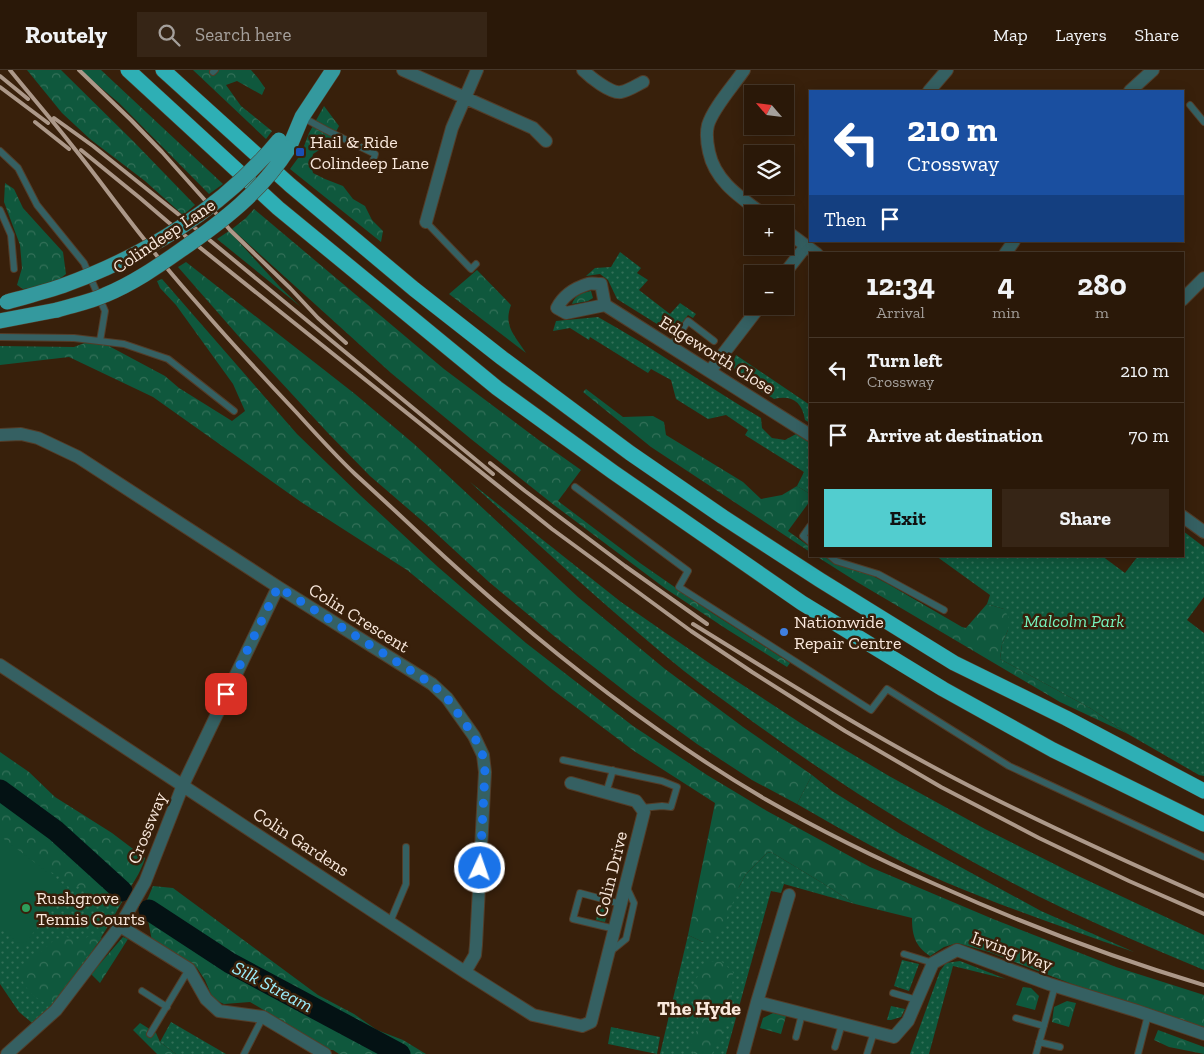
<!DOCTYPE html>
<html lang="en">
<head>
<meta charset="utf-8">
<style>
	:root { --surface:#2a1808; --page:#362516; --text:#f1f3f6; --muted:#a5a09c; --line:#463729; --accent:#52cdcf }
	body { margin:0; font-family:"Zilla Slab",serif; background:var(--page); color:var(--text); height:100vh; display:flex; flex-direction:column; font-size:19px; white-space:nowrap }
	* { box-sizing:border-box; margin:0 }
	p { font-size:16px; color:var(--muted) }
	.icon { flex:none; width:28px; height:28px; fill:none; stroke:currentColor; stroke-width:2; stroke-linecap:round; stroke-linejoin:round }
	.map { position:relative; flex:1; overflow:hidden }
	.panel { position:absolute; left:809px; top:182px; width:375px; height:305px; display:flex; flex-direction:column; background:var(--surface); border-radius:0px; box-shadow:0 2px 12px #0003,0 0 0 1px var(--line) }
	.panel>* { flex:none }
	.banner { position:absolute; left:809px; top:20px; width:375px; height:152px; border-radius:0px; box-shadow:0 2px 12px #0003,0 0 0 1px var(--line); background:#1a4fa0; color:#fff; overflow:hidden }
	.needle { width:32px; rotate:298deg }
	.buttons { position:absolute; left:744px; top:15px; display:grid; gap:10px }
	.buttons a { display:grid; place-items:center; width:50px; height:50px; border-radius:0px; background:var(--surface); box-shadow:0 2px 12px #0003,0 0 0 1px var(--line); font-size:25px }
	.pin { position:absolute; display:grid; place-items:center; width:42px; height:42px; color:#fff; margin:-21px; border-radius:10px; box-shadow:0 2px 8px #0006 }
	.me { position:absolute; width:55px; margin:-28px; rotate:3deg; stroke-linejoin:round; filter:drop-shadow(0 0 4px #0008) }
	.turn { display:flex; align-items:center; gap:18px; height:105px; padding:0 15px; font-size:22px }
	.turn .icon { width:65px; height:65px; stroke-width:2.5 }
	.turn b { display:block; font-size:35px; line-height:42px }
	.then { display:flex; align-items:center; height:48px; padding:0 15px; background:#0003; gap:10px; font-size:19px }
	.eta { display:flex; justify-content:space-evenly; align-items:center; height:85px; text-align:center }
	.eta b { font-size:30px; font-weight:700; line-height:35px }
	.action { display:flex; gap:10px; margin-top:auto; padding:10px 15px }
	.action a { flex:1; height:58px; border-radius:0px; background:var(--accent); color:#111; font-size:20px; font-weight:700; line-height:58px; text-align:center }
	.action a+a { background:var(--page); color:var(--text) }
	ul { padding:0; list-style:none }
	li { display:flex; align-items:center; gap:15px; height:65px; padding:0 15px; border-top:1px solid var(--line) }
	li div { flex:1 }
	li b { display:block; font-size:19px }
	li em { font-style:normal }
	header { display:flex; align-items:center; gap:30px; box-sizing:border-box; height:70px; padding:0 25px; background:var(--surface); border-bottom:1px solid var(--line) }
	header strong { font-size:24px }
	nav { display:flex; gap:28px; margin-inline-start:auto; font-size:18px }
	.search { width:350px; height:45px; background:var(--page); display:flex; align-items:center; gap:12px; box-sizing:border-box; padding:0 18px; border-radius:0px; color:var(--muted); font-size:19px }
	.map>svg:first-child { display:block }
</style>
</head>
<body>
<header>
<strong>Routely</strong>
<div class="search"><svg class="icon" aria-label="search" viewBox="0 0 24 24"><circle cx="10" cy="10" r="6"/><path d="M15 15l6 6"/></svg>Search here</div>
<nav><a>Map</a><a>Layers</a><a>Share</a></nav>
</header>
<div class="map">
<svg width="1204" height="984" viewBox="0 0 1204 984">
	<defs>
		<pattern id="grass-dots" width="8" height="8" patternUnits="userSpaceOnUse" patternTransform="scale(1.25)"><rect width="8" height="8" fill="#0f583d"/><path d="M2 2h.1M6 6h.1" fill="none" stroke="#337058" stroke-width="1.8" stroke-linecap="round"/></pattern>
		<pattern id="forest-crowns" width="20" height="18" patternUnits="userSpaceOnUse" patternTransform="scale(1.25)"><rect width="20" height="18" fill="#0f583d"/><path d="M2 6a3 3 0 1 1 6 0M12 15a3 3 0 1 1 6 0" fill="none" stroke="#337058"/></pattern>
	</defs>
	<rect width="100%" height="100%" fill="#38200b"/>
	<path fill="url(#grass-dots)" d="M 620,182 L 641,198 L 637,203 L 648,210 L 639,220 L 670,244 L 680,233 L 696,244 L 693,248 L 688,245 L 673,264 L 617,229 L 608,210 L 600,204 L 586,206 L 595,198 L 611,197 Z
		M 598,247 C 654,278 706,316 761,348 L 762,358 L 772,368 L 785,370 L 796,364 L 810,373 L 810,424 L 797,416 L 804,402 L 745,365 L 748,360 L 726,345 L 708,349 L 676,329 L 671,310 L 651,299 L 648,303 L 590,267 L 589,270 L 570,258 L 553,261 L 556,251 Z
		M 736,285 L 810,335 L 810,353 L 805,350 C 802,331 791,325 774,329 C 763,322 737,309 734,297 C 733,293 734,289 736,285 Z
		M 470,412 L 621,532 L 712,595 L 805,656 L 889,706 L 985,759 L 1076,805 L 1204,865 L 1204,900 C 1137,872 1069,843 1005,809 C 913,761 825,705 741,643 C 722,629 702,615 684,601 C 610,541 540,476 470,412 Z
		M 1183,461 L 1204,477 L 1204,527 L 1187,550 L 1204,563 L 1204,706 L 1199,705 L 1128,664 L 1090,638 L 1000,589 L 1002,574 L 1008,560 L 1004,539 L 987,534 L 990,525 L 936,486 L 1102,486 L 1125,503 L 1138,486 L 1182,486 Z
		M 0,693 L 140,796 L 131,816 L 110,853 L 56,940 L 37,957 L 19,942 L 0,914 Z
		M 812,705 L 832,721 L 902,765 L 1041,841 L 1134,882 C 1070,860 1007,838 945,812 C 894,790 846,762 797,734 Z
		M 771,782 L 824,814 L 855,834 L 784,814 L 781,823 L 771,821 L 726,984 L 660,984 L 688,865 L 703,872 L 739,817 L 746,804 L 767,783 Z
		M 599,835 L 609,837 L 605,852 L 596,850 Z
		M 902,890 L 919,894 L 909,921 L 894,916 Z
		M 960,891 L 1006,909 L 953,896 L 929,984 L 910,984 L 940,901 L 946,893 Z
		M 891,936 L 905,939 L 901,947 L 891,950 L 887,950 Z
		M 171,952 L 226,984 L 176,984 L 160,972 Z
		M 611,957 L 660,967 L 657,984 L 608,974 Z"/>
	<path fill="url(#forest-crowns)" d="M 27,0 L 61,0 L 133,71 L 195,135 L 183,145 L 145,111 L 90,69 L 62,43 Z
		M 80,0 L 101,0 L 223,114 L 209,124 L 119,33 Z
		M 193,0 L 251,0 L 258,8 L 265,18 L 262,25 L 237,11 L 226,15 L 241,36 L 272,61 L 266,69 Z
		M 324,36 L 339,56 L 330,73 L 313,84 L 311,94 L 313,103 L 325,109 L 343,116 L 353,129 L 365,136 L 372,150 L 383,161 L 381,172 L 290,99 L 301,84 L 309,63 Z
		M 5,113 L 14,119 L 23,138 L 42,159 L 63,182 L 66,204 L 52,215 L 23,219 L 17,215 L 22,198 L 20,175 L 4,132 Z
		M 254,139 L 444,299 L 540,371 L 581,400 L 558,431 L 640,493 L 712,543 L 790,593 L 787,597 L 728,560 L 666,519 L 554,435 L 471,369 L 391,303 L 232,159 L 246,148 Z
		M 229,161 L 280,217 L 301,237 L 217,169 Z
		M 186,192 L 355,324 L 414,374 L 578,527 L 665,599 L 743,657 L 812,705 L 797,734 L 752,710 L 697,674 L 631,626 L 554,566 L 489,512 L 427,455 L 370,406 L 327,362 L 241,269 L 178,197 Z
		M 477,200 L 511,235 C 503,256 515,266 526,283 L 449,224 Z
		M 162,209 L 297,364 L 361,426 L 438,497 L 526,573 L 633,656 L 707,705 L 767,741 L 870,797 L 993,849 L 1116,897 L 1204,925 L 1204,960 L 1072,914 L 989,882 L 957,873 L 944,877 L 930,886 C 915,876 912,865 912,848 L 855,834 L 824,814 L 771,782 L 767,783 L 746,804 L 739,817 L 725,853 L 714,869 L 703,872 L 688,865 L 715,733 L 634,681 L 553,620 L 407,500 L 301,432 L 153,327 L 69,287 L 0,295 L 0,276 L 74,277 L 90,271 L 107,275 L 165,306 L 179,318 L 232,351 L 245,341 L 233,314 L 176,235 L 160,218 L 157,211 Z
		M 591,221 L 593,228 L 588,231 L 572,234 C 575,225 582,223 591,221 Z
		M 586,319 L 623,347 L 653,346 L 664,352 L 666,365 L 743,412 L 761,429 L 782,425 L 797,416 L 810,424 L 810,431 L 788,461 L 810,477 L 810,482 L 651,377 L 583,322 Z
		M 816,486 L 824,486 L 834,494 L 867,503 L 888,514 L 962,557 L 966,558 L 987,534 L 1004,539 L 1010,550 L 1008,560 L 1002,574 L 1000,589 L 1090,638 L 1128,664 L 1060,632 L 857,512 Z
		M 0,682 L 29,702 L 55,727 L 112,763 L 145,788 C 142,800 130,821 119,829 C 116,832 111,833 108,834 L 80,817 L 68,814 L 60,806 L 27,792 L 0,778 Z
		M 153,816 L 173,818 L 318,925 L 354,944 L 377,960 L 403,970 L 426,984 L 339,984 L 333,980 L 327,980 L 295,962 L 272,945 L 250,932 L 224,934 L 213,929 L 205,910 L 197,898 L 152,871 L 145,835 Z
		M 94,864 L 102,868 L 84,890 L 67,917 L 49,935 C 33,927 25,920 19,902 L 55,869 L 66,867 L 81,870 Z
		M 123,867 L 128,869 L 100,913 L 91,904 Z
		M 708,891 L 722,892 L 733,902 L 731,941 L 712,984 L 694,984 L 690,969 L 699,958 L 694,912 Z
		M 1023,917 L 1031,918 L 1039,926 L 1035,940 L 1016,935 Z
		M 1067,931 L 1076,933 L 1069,957 L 1052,952 L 1054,937 Z
		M 775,942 L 786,946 L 781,964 L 760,958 L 763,948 Z
		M 140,953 L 156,963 L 160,972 L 176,984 L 157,984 L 133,960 Z
		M 1158,960 L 1204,977 L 1204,984 L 1169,977 L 1154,970 Z"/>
	<path fill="#0f583d" d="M 0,766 L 68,818 L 23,876 L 0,858 Z"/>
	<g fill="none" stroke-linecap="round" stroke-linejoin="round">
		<path stroke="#041214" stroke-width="21" d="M 0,720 L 56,761 L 122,821
			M 149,840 L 230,893 L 400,984"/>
		<defs>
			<path id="lane" d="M 213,2 L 215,0
				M 1190,35 L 1204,52
				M 302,47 L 326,60 L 375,84 L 372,95
				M 0,81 L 18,98 L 37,135 L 84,193 L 105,241 L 100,271
				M 0,140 L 11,165 L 14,199
				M 426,152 L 471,199 L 476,194
				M 0,267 L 74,268 L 124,274 L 168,289 L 234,341
				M 671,276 L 688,251 L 714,271
				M 575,417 L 688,501 L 679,517 L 871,640 L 887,619 L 1009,696 L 1204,787
				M 810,456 L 803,466 L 810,472
				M 830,486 L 836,491 L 878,504 L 944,540
				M 563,690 L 662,711 L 677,717 L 671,737 L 662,736 L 642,738
				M 606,723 L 613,700
				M 390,852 L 406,814 L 406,777
				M 615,859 L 573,849 L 580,823 L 621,834
				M 610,882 L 626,869 L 634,833 L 626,816
				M 904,884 L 933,893
				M 142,921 L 167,937
				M 893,923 L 917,930
				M 1016,948 L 1044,956
				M 150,964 L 189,899
				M 796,967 L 802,944
				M 1039,972 L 1060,977
				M 835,977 L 842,954
				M 244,984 L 263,947
				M 867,984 L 874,962
				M 1036,984 L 1055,916
				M 1138,984 L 1148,945"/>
			<path id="street" d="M 403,0 L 533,58 L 546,71
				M 583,0 C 590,7 611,24 621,22 C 628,21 637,15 643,12
				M 744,0 C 734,15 713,38 708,55 C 706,63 707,73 709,82 C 715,111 740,127 763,144
				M 929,21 L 947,0
				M 1130,21 L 1153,0
				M 426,152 L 452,58 L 477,0
				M 785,160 L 817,184
				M 1005,184 L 1014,171
				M 784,204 L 806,176
				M 1182,230 L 1204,208
				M 605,235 L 601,214 C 596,214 591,213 588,214 C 575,218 563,226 557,238 L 566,243 L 605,235 L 810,365
				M 710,301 L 760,236
				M 0,365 L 21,364 L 38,368 L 78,387 L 278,517 L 432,614 L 447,628 L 474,666 L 483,685 L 485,702 L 476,875 L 475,885 L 465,902
				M 1182,446 L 1204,462
				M 0,595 L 465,902 L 533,945 L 582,956 L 591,952 L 644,742 L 636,731 L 571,713
				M 120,856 L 189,899 L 206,929 L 219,941 L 263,947 L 325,984
				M 757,932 L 789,825
				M 7,984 L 56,940 L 120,856 L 145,812 L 183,715 L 278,517
				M 743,984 L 757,932 L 894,967 L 908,951 L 933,893 L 957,880 L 1049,914 L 1137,941 L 1204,964"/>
			<path id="primary" d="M 289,78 L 302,47 L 333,0
				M 0,251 L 57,240"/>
			<path id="highway" d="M 128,0 L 278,138 L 497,318 L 613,402 L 802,533 L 943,619 L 1053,680 L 1204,754
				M 163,0 L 290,115 L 414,219 L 502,288 L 630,383 L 723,447 L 820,510 L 954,593 L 1066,648 L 1204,721"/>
		</defs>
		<use href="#lane" stroke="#533c28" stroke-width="8"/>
		<use href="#street" stroke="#533c28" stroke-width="14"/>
		<use href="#primary" stroke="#533c28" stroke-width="16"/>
		<use href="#highway" stroke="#533c28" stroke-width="16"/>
		<use href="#lane" stroke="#356062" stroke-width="6"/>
		<use href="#street" stroke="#356062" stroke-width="12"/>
		<use href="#primary" stroke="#34999e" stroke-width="15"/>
		<use href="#highway" stroke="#2eafb5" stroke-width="15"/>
		<path stroke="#ac9889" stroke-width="4" d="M 10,0 C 31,26 53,51 74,78 C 98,108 120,139 144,169 C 162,194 183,217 203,240 C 233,275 265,309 297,343 C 316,364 335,385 355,404 C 378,425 401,446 423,467 C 528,565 641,656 765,729 C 821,761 878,789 937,815 C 1024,854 1113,888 1204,915
			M 79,0 L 131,50 L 162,82 L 203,128 L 230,160 L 290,218 L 318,248 L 346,273
			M 0,6 L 28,29
			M 0,17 L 48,53
			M 54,48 L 93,76 L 178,144 L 493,404
			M 35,52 L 69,79
			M 81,80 L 140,128 L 168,152 L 552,459 L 691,561 L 752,602 L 845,661 L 941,717 L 1039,768 L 1129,811 L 1204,844
			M 490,393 L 525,421 L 625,496 L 707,554
			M 693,554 C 779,607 864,661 954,708 C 1036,751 1120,789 1204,826"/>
		<defs>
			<path id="primary-bridge" d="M 7,232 C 25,227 44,222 62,216 C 145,186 223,138 279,70
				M 57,240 C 73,235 90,232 105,225 C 132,214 157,197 181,180 C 223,151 261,122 289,78"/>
		</defs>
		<use href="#primary-bridge" stroke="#533c28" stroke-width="16" stroke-linecap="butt"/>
		<use href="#primary-bridge" stroke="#34999e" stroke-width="15"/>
	</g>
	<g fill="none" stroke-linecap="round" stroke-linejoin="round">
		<path stroke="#1a73e8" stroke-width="9" stroke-dasharray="0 16.2" d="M 226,624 L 278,517 L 432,614 L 447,628 L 474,666 L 483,686 L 485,702 L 480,798"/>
	</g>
	<rect fill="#1a4fb4" stroke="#38200b" stroke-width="2" x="295" y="77" width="10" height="10" rx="2.5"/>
	<circle fill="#3f7fe0" stroke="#38200b" stroke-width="2" cx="784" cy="562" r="5"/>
	<circle fill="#2e9e5b" stroke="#38200b" stroke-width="2" cx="26" cy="838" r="5"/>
	<g text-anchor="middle" stroke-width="5" stroke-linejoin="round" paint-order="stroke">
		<g font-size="18" fill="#f9e8dc" stroke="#38200b" text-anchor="start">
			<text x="310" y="78">Hail &amp; Ride<tspan x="310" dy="21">Colindeep Lane</tspan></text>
			<text x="794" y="558">Nationwide<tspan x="794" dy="21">Repair Centre</tspan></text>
			<text x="36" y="834">Rushgrove<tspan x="36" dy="21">Tennis Courts</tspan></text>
		</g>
		<g font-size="18" fill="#f9e8dc" stroke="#38200b">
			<text transform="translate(164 166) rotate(-34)" y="6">Colindeep Lane</text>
			<text transform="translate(717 285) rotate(32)" y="6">Edgeworth Close</text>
			<text transform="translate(359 548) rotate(32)" y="6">Colin Crescent</text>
			<text transform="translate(147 758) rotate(-68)" y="6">Crossway</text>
			<text transform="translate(301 772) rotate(33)" y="6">Colin Gardens</text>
			<text transform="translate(611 804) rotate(-76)" y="6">Colin Drive</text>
			<text transform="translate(1012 881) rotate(20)" y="6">Irving Way</text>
		</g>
		<g font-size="18" font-style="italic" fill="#75f2bc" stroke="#38200b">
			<text x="1074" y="557">Malcolm Park</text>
		</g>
		<g font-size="19" font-style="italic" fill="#9ceefc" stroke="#38200b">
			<text transform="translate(273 916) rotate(28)" y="7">Silk Stream</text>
		</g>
		<g font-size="20" font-weight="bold" fill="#f9e8dc" stroke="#38200b">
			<text x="699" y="945">The Hyde</text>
		</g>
	</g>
</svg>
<div class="buttons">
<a><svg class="needle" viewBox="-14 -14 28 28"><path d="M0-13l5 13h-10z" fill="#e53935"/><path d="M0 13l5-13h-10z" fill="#a5a09c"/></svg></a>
<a><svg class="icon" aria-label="layers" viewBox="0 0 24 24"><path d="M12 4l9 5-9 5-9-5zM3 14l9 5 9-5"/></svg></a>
<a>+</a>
<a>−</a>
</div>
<div class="pin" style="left:226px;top:624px;background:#d93025"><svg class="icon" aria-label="arrive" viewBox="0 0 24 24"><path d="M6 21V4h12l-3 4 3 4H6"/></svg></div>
<svg class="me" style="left:480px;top:798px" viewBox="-20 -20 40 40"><circle r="17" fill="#1a73e8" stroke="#fff" stroke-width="3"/><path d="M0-11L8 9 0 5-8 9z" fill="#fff"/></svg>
<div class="banner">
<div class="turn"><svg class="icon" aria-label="left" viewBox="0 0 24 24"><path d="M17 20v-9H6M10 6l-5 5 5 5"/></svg><div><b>210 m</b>Crossway</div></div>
<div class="then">Then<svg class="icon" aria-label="arrive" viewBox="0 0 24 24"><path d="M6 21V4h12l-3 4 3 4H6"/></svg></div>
</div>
<section class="panel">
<div class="eta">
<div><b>12:34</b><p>Arrival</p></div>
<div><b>4</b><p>min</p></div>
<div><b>280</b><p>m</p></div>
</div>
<ul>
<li><svg class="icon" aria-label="left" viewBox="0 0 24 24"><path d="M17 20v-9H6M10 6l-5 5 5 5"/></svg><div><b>Turn left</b><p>Crossway</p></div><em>210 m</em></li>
<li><svg class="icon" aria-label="arrive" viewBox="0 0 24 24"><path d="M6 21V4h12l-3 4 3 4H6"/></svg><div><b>Arrive at destination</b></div><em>70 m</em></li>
</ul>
<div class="action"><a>Exit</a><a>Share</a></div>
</section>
</div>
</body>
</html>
